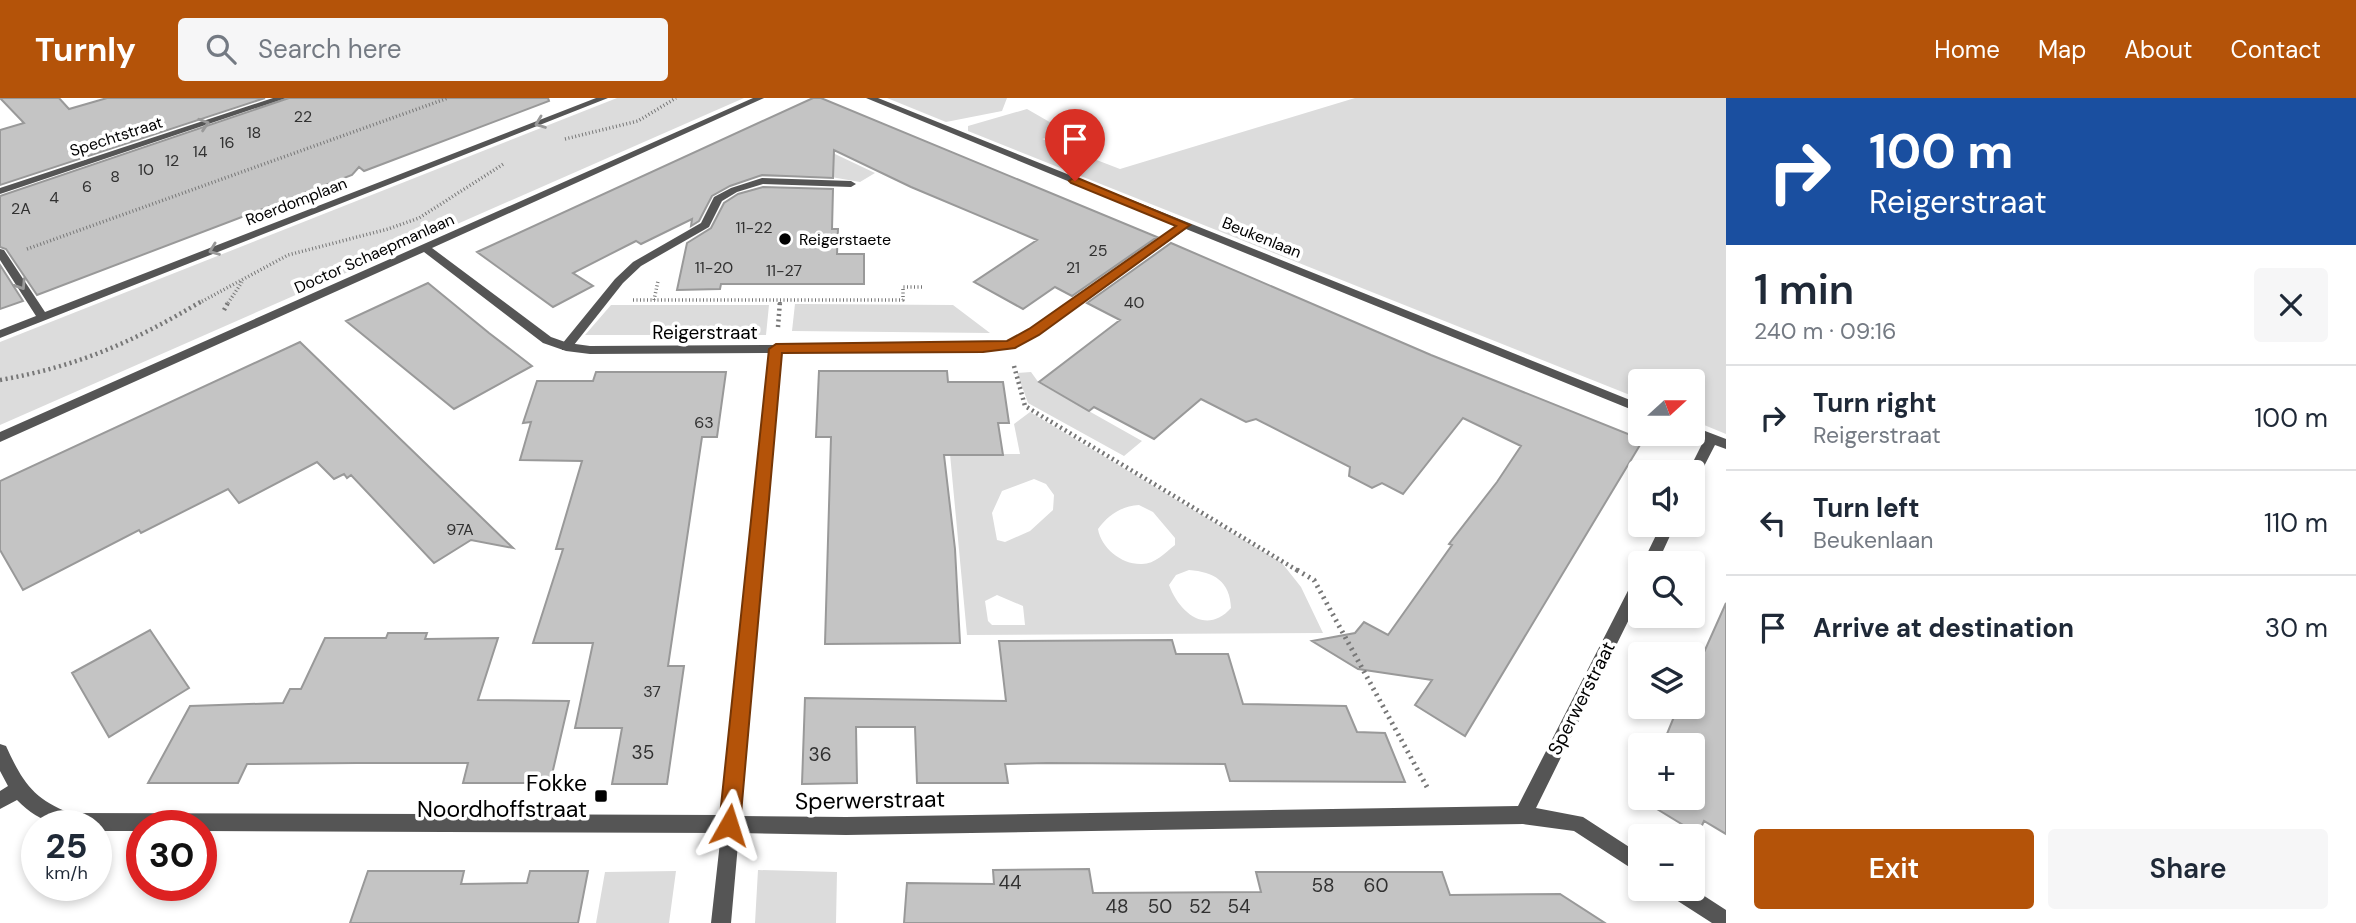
<!DOCTYPE html>
<html lang="en">
<head>
<meta charset="utf-8">
<style>
	:root { --surface:#fff; --page:#f6f6f7; --text:#1f2937; --muted:#747a83; --line:#e0e1e3; --accent:#b45309 }
	body { margin:0; font-family:"DM Sans",sans-serif; background:var(--page); color:var(--text); height:100vh; display:flex; flex-direction:column; font-size:26px; white-space:nowrap }
	* { box-sizing:border-box; margin:0 }
	p { font-size:23px; color:var(--muted) }
	.icon { flex:none; width:38px; height:38px; fill:none; stroke:currentColor; stroke-width:2; stroke-linecap:round; stroke-linejoin:round }
	.map { position:relative; flex:1; overflow:hidden }
	.panel { display:flex; flex-direction:column; background:var(--surface); width:630px }
	.panel>* { flex:none }
	.hud { background:#1a4fa0; color:#fff; overflow:hidden }
	.needle { width:46px; rotate:69deg }
	.fabs { position:absolute; left:1628px; top:271px; display:grid; gap:14px }
	.fabs a { display:grid; place-items:center; width:77px; height:77px; border-radius:7px; background:var(--surface); box-shadow:0 4px 10px #0003; font-size:35px }
	.speed { position:absolute; left:21px; top:712px; display:flex; gap:14px; font-size:35px; font-weight:700; text-align:center }
	.speed>* { display:grid; place-content:center; width:91px; height:91px; border-radius:50%; background:var(--surface); box-shadow:0 4px 10px #0003; line-height:1 }
	.speed small { font-size:18px; font-weight:400 }
	.speed .limit { border:10px solid #d22; background:#fff; color:#111 }
	.pin { position:absolute; display:grid; place-items:center; width:60px; height:60px; color:#fff; margin:-72px -30px; border-radius:50% 50% 50% 0; rotate:-45deg; box-shadow:0 0 7px #0007 }
	.pin .icon { rotate:45deg }
	.me { position:absolute; width:77px; margin:-38px; rotate:6deg; stroke-linejoin:round; filter:drop-shadow(0 0 5px #0008) }
	.turn { display:flex; align-items:center; gap:24px; height:147px; padding:0 28px; font-size:32px }
	.turn .icon { width:91px; height:91px; stroke-width:2.5 }
	.turn b { display:block; font-size:49px; line-height:60px }
	.round { display:grid; place-items:center; flex:none; width:74px; height:74px; border-radius:7px; background:var(--page) }
	.headline { display:flex; align-items:center; justify-content:space-between; height:119px; padding:0 28px }
	h1 { font-size:42px; font-weight:600; line-height:52px }
	.action { display:flex; gap:14px; margin-top:auto; padding:14px 28px }
	.action a { flex:1; height:80px; border-radius:7px; background:var(--accent); color:#fff; font-size:28px; font-weight:600; line-height:80px; text-align:center }
	.action a+a { background:var(--page); color:var(--text) }
	ul { padding:0; list-style:none }
	li { display:flex; align-items:center; gap:21px; height:105px; padding:0 28px; border-top:2px solid var(--line) }
	li div { flex:1 }
	li b { display:block; font-size:26px }
	li em { font-style:normal }
	header { display:flex; align-items:center; gap:42px; box-sizing:border-box; height:98px; padding:0 35px; background:var(--accent); color:#fff }
	header strong { font-size:33px }
	nav { display:flex; gap:38px; margin-inline-start:auto; font-size:24px }
	.search { width:490px; height:63px; background:var(--page); display:flex; align-items:center; gap:18px; box-sizing:border-box; padding:0 24px; border-radius:7px; color:var(--muted); font-size:26px }
	main { display:flex; flex:1; min-height:0 }
	.map>svg:first-child { display:block }
</style>
</head>
<body>
<header>
<strong>Turnly</strong>
<div class="search"><svg class="icon" aria-label="search" viewBox="0 0 24 24"><circle cx="10" cy="10" r="6"/><path d="M15 15l6 6"/></svg>Search here</div>
<nav><a>Home</a><a>Map</a><a>About</a><a>Contact</a></nav>
</header>
<main>
<div class="map">
<svg width="1726" height="825" viewBox="0 0 1726 825">
	<rect width="100%" height="100%" fill="#fff"/>
	<path fill="#dcdcdc" fill-rule="evenodd" d="M 617,0 L 744,0 L 0,327 L 0,244 Z
		M 887,0 L 1007,0 L 1002,13 L 946,24 Z
		M 1355,0 L 1726,0 L 1726,336 L 1692,322 L 1692,284 L 1640,284 L 1640,301 L 968,33 L 968,28 L 1027,11 L 1067,34 L 1042,41 L 1120,71 Z
		M 816,47 L 875,75 L 860,84 L 831,79 L 754,79 Z
		M 795,206 L 953,207 L 990,235 L 792,233 Z
		M 611,207 L 769,207 L 766,237 L 585,237 Z
		M 1031,274 L 1039,285 L 1142,343 L 1124,358 L 1028,305 L 1017,275 Z
		M 1030,314 L 1282,465 L 1301,489 L 1323,535 L 967,537 L 950,356 L 1020,356 L 1014,326 ZM 1034,381 L 1046,386 L 1054,397 L 1053,412 L 1030,433 L 1005,444 L 997,442 L 992,415 L 1002,393 ZM 1139,407 L 1153,414 L 1175,440 L 1175,447 C 1165,455 1155,466 1142,466 C 1122,467 1101,450 1098,431 C 1108,417 1122,408 1139,407 ZM 1189,472 C 1214,474 1230,483 1231,510 C 1207,537 1180,516 1169,487 L 1176,477 ZM 997,497 L 1023,508 L 1025,527 L 992,527 L 988,523 L 985,503 Z
		M 758,772 L 837,774 L 836,825 L 755,825 Z
		M 676,773 L 669,825 L 596,825 L 605,774 Z"/>
	<path fill="#c4c4c4" stroke="#999" stroke-width="2" d="M 0,0 L 59,0 L 69,11 L 107,0 L 265,0 L 0,87 L 0,32 L 24,25 Z
		M 289,0 L 548,0 L 549,3 L 364,73 L 359,69 L 352,77 L 37,197 L 6,151 L 0,149 L 0,98 Z
		M 813,0 L 821,0 L 1157,139 L 1072,198 L 1055,189 L 1023,211 L 974,184 L 1037,142 L 911,89 L 834,52 L 833,80 L 762,77 L 730,88 L 712,98 L 699,123 L 691,128 L 692,121 L 641,146 L 636,143 L 573,175 L 593,188 L 553,209 L 477,154 Z
		M 763,89 L 833,91 L 832,131 L 838,131 L 837,156 L 864,156 L 864,186 L 721,186 L 720,191 L 677,192 L 687,145 L 711,130 L 724,105 L 738,96 Z
		M 1171,145 L 1431,257 L 1643,342 L 1465,638 L 1415,607 L 1432,582 L 1358,571 L 1312,543 L 1355,535 L 1364,524 L 1388,537 L 1452,447 L 1449,446 L 1497,384 L 1521,348 L 1463,320 L 1403,396 L 1382,385 L 1372,390 L 1349,378 L 1350,369 L 1256,321 L 1246,324 L 1201,301 L 1154,341 L 1094,309 L 1089,313 L 1039,284 L 1120,222 L 1087,205 Z
		M 0,167 L 23,203 L 0,211 Z
		M 428,185 L 489,235 L 532,268 L 454,311 L 346,223 Z
		M 300,244 L 513,450 L 471,442 L 434,465 L 351,377 L 347,380 L 344,376 L 334,381 L 317,364 L 239,405 L 228,391 L 141,435 L 139,432 L 23,492 L 0,452 L 0,383 Z
		M 819,273 L 947,273 L 948,284 L 1003,284 L 1009,325 L 998,325 L 1003,357 L 944,357 L 955,451 L 960,545 L 825,546 L 831,339 L 816,339 Z
		M 596,274 L 726,274 L 717,339 L 702,339 L 668,568 L 684,568 L 667,686 L 612,686 L 622,630 L 575,630 L 593,545 L 533,545 L 563,451 L 556,451 L 582,363 L 520,362 L 531,324 L 523,325 L 537,283 L 593,283 Z
		M 1726,505 L 1726,736 L 1704,723 L 1698,736 L 1639,700 L 1692,700 L 1692,648 L 1662,648 L 1678,609 L 1692,609 L 1692,581 Z
		M 150,532 L 189,590 L 109,639 L 72,575 Z
		M 388,535 L 427,535 L 425,541 L 498,540 L 478,602 L 569,603 L 550,685 L 463,685 L 468,665 L 357,665 L 247,666 L 238,685 L 148,685 L 190,608 L 283,605 L 290,591 L 301,591 L 325,540 L 386,540 Z
		M 1172,542 L 1176,556 L 1228,556 L 1243,606 L 1346,608 L 1357,634 L 1385,635 L 1405,684 L 1230,683 L 1225,666 L 1047,665 L 1005,666 L 1008,685 L 917,685 L 915,629 L 856,629 L 857,685 L 802,686 L 805,600 L 1006,603 L 999,543 Z
		M 1089,771 L 1093,795 L 1261,794 L 1256,774 L 1442,774 L 1450,797 L 1560,796 L 1605,825 L 904,825 L 907,785 L 994,786 L 993,772 Z
		M 368,773 L 464,773 L 461,786 L 527,785 L 530,773 L 588,773 L 578,825 L 350,825 Z"/>
	<g fill="none" stroke-linecap="round" stroke-linejoin="round">
		<path stroke="#777" stroke-width="3.5" stroke-dasharray="1 2.5" stroke-linecap="butt" d="M 565,41 L 638,23 L 676,0
			M 27,151 L 448,0
			M 633,202 L 903,202 L 903,189 L 922,189
			M 654,202 L 658,183
			M 199,205 L 288,157 L 388,131 L 419,120 L 505,65
			M 228,205 L 242,184
			M 780,205 L 780,202"/>
		<path stroke="#777" stroke-width="4.5" stroke-dasharray="2 3.5" stroke-linecap="butt" d="M 224,212 L 229,203
			M 778,229 L 780,203
			M 1014,268 L 1025,308 L 1300,474
			M 0,282 C 79,268 133,244 202,203"/>
		<path stroke="#777" stroke-width="5" stroke-dasharray="2 4.5" stroke-linecap="butt" d="M 1297,472 L 1314,482 L 1427,689"/>
		<path fill="#555" fill-rule="evenodd" d="M 762,80 L 851,83 L 856,86 L 851,89 L 763,86 L 737,94 L 722,103 L 709,129 L 641,168 L 623,185 L 570,252 L 562,252 L 562,246 L 615,181 L 633,164 L 701,125 L 714,99 L 731,90 Z"/>
		<path fill="#555" fill-rule="evenodd" d="M 273,0 L 286,0 L 0,96 L 0,90 Z
			M 596,0 L 608,0 L 0,240 L 0,232 L 36,218 L 0,162 L 0,151 L 4,152 L 45,214 Z
			M 753,0 L 764,0 L 432,150 L 551,239 L 568,245 L 590,248 L 983,246 L 1007,244 L 1030,231 L 1177,128 L 866,0 L 878,0 L 1640,306 L 1640,315 L 1186,131 L 1038,237 L 1014,250 L 983,254 L 782,255 L 740,718 L 846,719 L 1518,708 L 1635,479 L 1640,477 L 1640,499 L 1536,710 L 1583,719 L 1640,756 L 1640,776 L 1574,733 L 1523,726 L 846,737 L 739,735 L 731,825 L 711,825 L 721,735 L 201,733 L 201,728 L 142,728 L 142,733 L 96,733 L 96,728 C 63,728 42,728 17,702 L 0,711 L 0,693 L 8,688 L 0,673 L 0,646 L 6,648 C 22,683 33,701 70,715 L 722,717 L 770,255 L 590,256 L 566,253 L 543,245 L 424,154 L 0,344 L 0,334 Z
			M 1692,328 L 1726,341 L 1726,351 L 1715,347 L 1697,382 L 1692,384 L 1692,374 L 1688,374 L 1704,342 L 1689,336 L 1692,336 Z
			M 1661,427 L 1675,427 L 1657,466 L 1642,466 Z
			M 1692,790 L 1726,812 L 1726,825 L 1712,825 L 1670,798 L 1668,791 Z"/>
	</g>
	<defs><path id="oneway-chevron" d="M-2-3.5L2.5 0L-2 3.5" fill="none" stroke-width="1.6" stroke-linecap="round" stroke-linejoin="round" transform="scale(1.75)"/></defs>
	<g stroke="#999">
		<use href="#oneway-chevron" transform="translate(540 25) rotate(159)"/>
		<use href="#oneway-chevron" transform="translate(204 26) rotate(-18)"/>
		<use href="#oneway-chevron" transform="translate(214 152) rotate(159)"/>
		<use href="#oneway-chevron" transform="translate(21 187) rotate(57)"/>
	</g>
	<path fill="#b45309" stroke="#753606" stroke-width="2" d="M 1075,79 L 1190,127 L 1039,237 L 1015,250 L 983,254 L 782,255 L 740,727 L 737,734 L 729,737 L 722,734 L 719,727 L 769,251 L 776,246 L 1007,243 L 1029,231 L 1176,128 L 1071,85 L 1069,83 Z"/>
	<g fill="#000" stroke="#fff" stroke-width="2.5">
		<circle cx="785" cy="141" r="7"/>
		<rect x="594" y="691" width="14" height="14" rx="3.5"/>
	</g>
	<g text-anchor="middle" stroke-width="7" stroke-linejoin="round" paint-order="stroke">
		<g font-size="16" fill="#313131">
			<text x="303" y="24">22</text>
			<text x="254" y="40">18</text>
			<text x="227" y="50">16</text>
			<text x="200" y="59">14</text>
			<text x="172" y="68">12</text>
			<text x="146" y="77">10</text>
			<text x="115" y="84">8</text>
			<text x="87" y="94">6</text>
			<text x="54" y="105">4</text>
			<text x="21" y="116">2A</text>
			<text x="754" y="135">11-22</text>
			<text x="1098" y="158">25</text>
			<text x="714" y="175">11-20</text>
			<text x="1073" y="175">21</text>
			<text x="784" y="178">11-27</text>
			<text x="1134" y="210">40</text>
			<text x="704" y="330">63</text>
			<text x="460" y="437">97A</text>
			<text x="652" y="599">37</text>
		</g>
		<g font-size="16" fill="#000" stroke="#fff">
			<text transform="translate(116 38) rotate(-18)" y="6">Spechtstraat</text>
			<text transform="translate(296 103) rotate(-21)" y="6">Roerdomplaan</text>
			<text transform="translate(1262 139) rotate(22)" y="6">Beukenlaan</text>
			<text transform="translate(374 155) rotate(-24)" y="6">Doctor Schaepmanlaan</text>
		</g>
		<g font-size="16" fill="#000" stroke="#fff" text-anchor="start">
			<text x="799" y="147">Reigerstaete</text>
		</g>
		<g font-size="19" fill="#000" stroke="#fff">
			<text x="705" y="241">Reigerstraat</text>
			<text transform="translate(1581 600) rotate(-63)" y="7">Sperwerstraat</text>
		</g>
		<g font-size="19" fill="#313131">
			<text x="643" y="661">35</text>
			<text x="820" y="663">36</text>
			<text x="1010" y="791">44</text>
			<text x="1323" y="794">58</text>
			<text x="1376" y="794">60</text>
			<text x="1117" y="815">48</text>
			<text x="1160" y="815">50</text>
			<text x="1200" y="815">52</text>
			<text x="1239" y="815">54</text>
		</g>
		<g font-size="23" fill="#000" stroke="#fff" text-anchor="end">
			<text x="587" y="693">Fokke<tspan x="587" dy="26">Noordhoffstraat</tspan></text>
		</g>
		<g font-size="23" fill="#000" stroke="#fff">
			<text transform="translate(870 702) rotate(-1)" y="8">Sperwerstraat</text>
		</g>
	</g>
</svg>
<div class="fabs">
<a><svg class="needle" viewBox="-14 -14 28 28"><path d="M0-13l5 13h-10z" fill="#e53935"/><path d="M0 13l5-13h-10z" fill="#747a83"/></svg></a>
<a><svg class="icon" aria-label="sound" viewBox="0 0 24 24"><path d="M4 9h4l5-4v14l-5-4H4zM17 9q2 3 0 6"/></svg></a>
<a><svg class="icon" aria-label="search" viewBox="0 0 24 24"><circle cx="10" cy="10" r="6"/><path d="M15 15l6 6"/></svg></a>
<a><svg class="icon" aria-label="layers" viewBox="0 0 24 24"><path d="M12 4l9 5-9 5-9-5zM3 14l9 5 9-5"/></svg></a>
<a>+</a>
<a>−</a>
</div>
<div class="speed"><div>25<small>km/h</small></div><div class="limit">30</div></div>
<div class="pin" style="left:1075px;top:83px;background:#d93025"><svg class="icon" aria-label="arrive" viewBox="0 0 24 24"><path d="M6 21V4h12l-3 4 3 4H6"/></svg></div>
<svg class="me" style="left:729px;top:727px" viewBox="-20 -20 40 40"><path d="M0-17L14 15 0 8-14 15z" fill="#b45309" stroke="#fff" stroke-width="4"/></svg>
</div>
<section class="panel">
<div class="hud">
<div class="turn"><svg class="icon" aria-label="right" viewBox="0 0 24 24"><path d="M7 20v-9h11M14 6l5 5-5 5"/></svg><div><b>100 m</b>Reigerstraat</div></div>
</div>
<div class="headline"><div><h1>1 min</h1><p>240 m · 09:16</p></div><a class="round"><svg class="icon" aria-label="close" viewBox="0 0 24 24"><path d="M6 6l12 12M18 6L6 18"/></svg></a></div>
<ul>
<li><svg class="icon" aria-label="right" viewBox="0 0 24 24"><path d="M7 20v-9h11M14 6l5 5-5 5"/></svg><div><b>Turn right</b><p>Reigerstraat</p></div><em>100 m</em></li>
<li><svg class="icon" aria-label="left" viewBox="0 0 24 24"><path d="M17 20v-9H6M10 6l-5 5 5 5"/></svg><div><b>Turn left</b><p>Beukenlaan</p></div><em>110 m</em></li>
<li><svg class="icon" aria-label="arrive" viewBox="0 0 24 24"><path d="M6 21V4h12l-3 4 3 4H6"/></svg><div><b>Arrive at destination</b></div><em>30 m</em></li>
</ul>
<div class="action"><a>Exit</a><a>Share</a></div>
</section>
</main>
</body>
</html>
